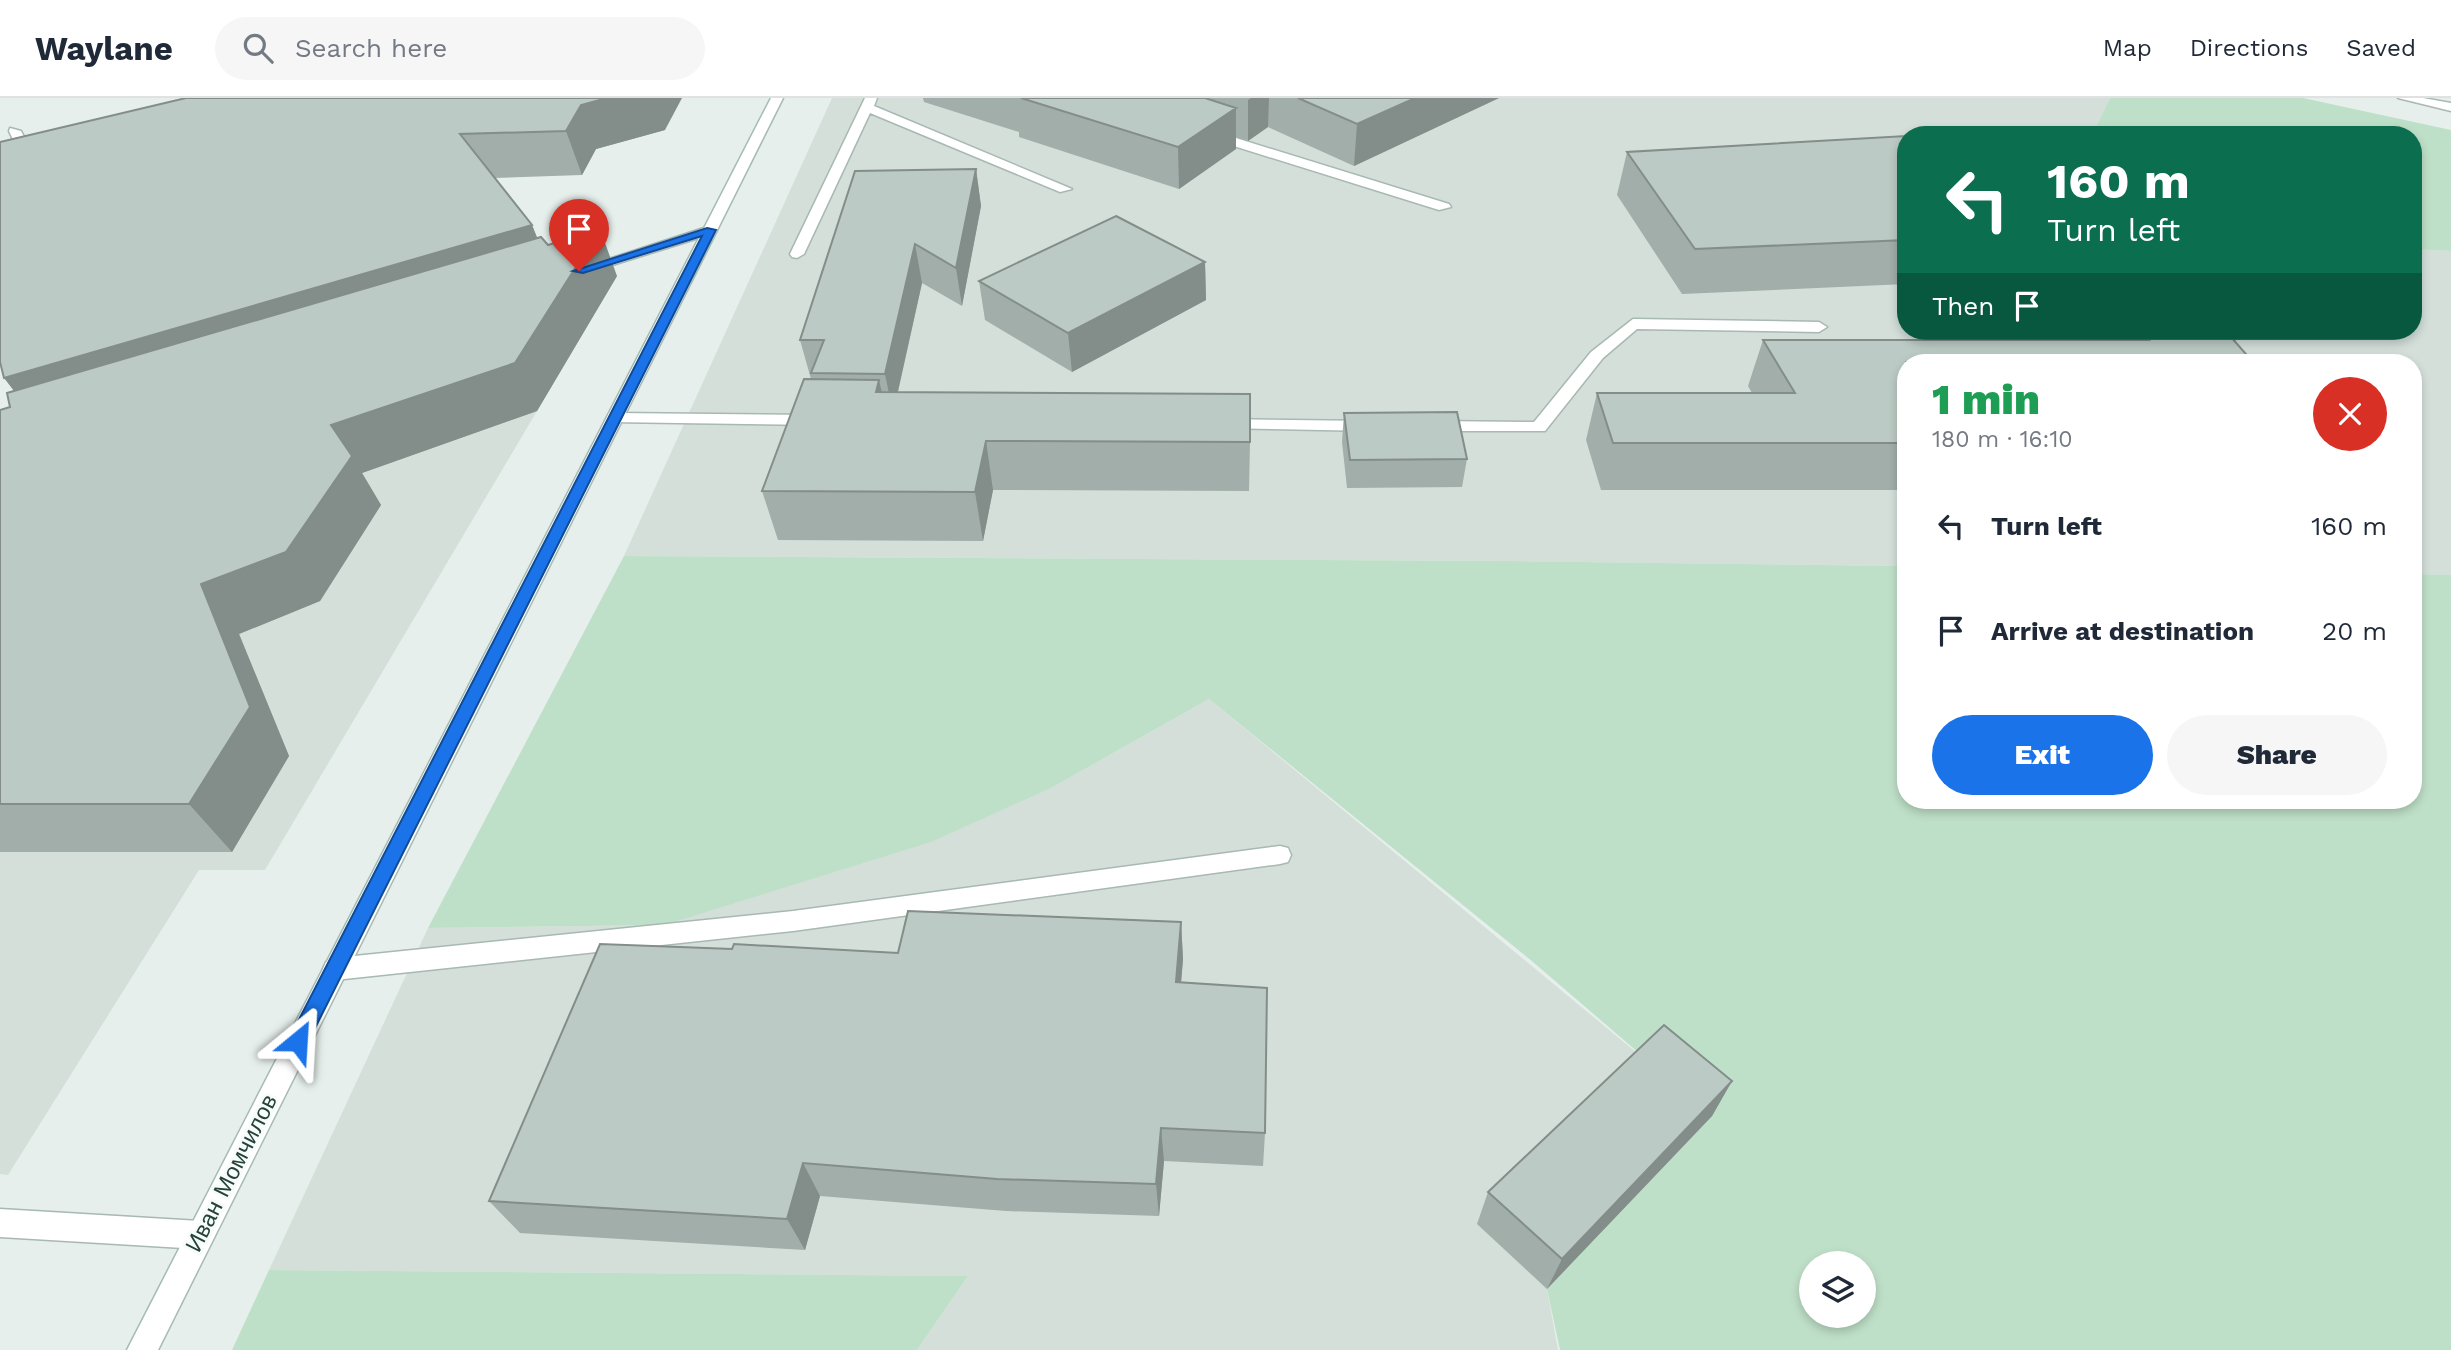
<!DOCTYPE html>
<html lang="en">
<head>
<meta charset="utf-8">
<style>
	:root { --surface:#fff; --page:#f6f6f7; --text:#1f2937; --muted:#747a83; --line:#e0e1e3; --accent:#1a73e8 }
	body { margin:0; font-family:"Work Sans",sans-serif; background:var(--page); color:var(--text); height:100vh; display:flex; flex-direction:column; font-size:26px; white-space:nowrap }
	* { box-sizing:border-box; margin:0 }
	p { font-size:23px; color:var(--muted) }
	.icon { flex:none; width:38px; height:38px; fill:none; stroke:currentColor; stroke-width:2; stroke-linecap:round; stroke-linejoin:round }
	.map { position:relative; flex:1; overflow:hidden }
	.panel { position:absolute; left:1897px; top:256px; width:525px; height:455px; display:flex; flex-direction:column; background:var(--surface); border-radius:28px; box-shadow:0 4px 10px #0003 }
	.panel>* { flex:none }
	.banner { position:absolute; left:1897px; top:28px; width:525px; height:214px; border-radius:28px; box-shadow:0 4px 10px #0003; background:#0b6e4f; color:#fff; overflow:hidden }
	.controls { position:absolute; left:1799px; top:1153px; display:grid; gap:14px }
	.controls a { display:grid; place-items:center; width:77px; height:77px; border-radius:50%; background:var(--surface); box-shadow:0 4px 10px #0003; font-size:35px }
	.pin { position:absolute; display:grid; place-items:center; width:60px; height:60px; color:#fff; margin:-72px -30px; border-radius:50% 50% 50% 0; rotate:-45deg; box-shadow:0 0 7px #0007 }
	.pin .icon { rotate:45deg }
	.me { position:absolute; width:77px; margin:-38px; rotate:27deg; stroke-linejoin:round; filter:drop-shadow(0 0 5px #0008) }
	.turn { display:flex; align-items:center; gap:24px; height:147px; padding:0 35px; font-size:32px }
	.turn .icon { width:91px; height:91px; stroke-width:2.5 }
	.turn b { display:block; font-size:49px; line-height:60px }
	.then { display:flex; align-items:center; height:66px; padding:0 35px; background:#0003; gap:14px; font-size:26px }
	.round { display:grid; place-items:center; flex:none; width:74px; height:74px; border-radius:37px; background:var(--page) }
	.overview { display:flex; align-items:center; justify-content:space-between; height:119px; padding:0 35px }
	h1 { font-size:42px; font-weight:800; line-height:52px; color:#1e9e55 }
	.button { display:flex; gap:14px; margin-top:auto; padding:14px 35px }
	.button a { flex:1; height:80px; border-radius:42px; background:var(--accent); color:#fff; font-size:28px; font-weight:800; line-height:80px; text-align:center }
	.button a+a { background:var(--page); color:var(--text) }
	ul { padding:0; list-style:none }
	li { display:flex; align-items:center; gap:21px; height:105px; padding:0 35px }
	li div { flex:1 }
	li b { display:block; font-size:26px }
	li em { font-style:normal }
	header { display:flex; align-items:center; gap:42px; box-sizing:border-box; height:98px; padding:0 35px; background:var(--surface); border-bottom:2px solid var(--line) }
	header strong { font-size:33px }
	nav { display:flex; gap:38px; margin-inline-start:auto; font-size:24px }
	.search { width:490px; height:63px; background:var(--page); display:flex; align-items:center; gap:18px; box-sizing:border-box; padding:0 24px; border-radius:38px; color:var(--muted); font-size:26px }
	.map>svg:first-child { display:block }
</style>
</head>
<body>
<header>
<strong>Waylane</strong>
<div class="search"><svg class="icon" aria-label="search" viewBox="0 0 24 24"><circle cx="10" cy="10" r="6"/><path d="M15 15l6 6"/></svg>Search here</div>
<nav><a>Map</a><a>Directions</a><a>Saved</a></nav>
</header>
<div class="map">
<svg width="2451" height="1252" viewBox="0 0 2451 1252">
	<rect width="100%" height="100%" fill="#e6efeb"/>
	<path fill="#d4dfda" d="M 832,0 L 2110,0 L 2092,37 L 1906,37 L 1906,233 L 2413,233 L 2413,151 L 2451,153 L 2451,477 L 2413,476 L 2413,264 L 1906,264 L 1906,468 L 1511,463 L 624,458 Z
		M 617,178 L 265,772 L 199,772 L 8,1077 L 0,1076 L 0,374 Z
		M 1209,601 L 1712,1017 L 1547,1191 L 1558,1252 L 917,1252 L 968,1178 L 269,1172 L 428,830 L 664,827 L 1053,689 Z"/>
	<path fill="#bfe0c8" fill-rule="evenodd" d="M 2110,0 L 2303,0 L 2451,32 L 2451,153 L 2413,151 L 2413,37 L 2092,37 Z
		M 624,458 L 1511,463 L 1906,468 L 1906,702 L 2413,702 L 2413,476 L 2451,477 L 2451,1252 L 1560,1252 L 1547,1191 L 1711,1017 L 1533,864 L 1209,601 L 1053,689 L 931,744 L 664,827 L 428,830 ZM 1811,1166 L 1864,1166 L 1864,1218 L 1811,1218 Z
		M 269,1172 L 968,1178 L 917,1252 L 232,1252 Z"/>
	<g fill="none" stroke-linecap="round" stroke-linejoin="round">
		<defs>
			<path id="lane" d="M 865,0 L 877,0 L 874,8 L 1072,91 L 1060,94 L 870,15 L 804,156 L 797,160 L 792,159 L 790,156 Z
				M 2398,0 L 2423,0 L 2451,5 L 2451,13 Z
				M 10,30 L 21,33 L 37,63 L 35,66 L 23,63 L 9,33 Z
				M 1210,32 L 1449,106 L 1451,109 L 1439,112 L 1205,39 L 1204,36 Z
				M 710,128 L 717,132 L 715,135 L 590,174 L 585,175 L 578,171 Z
				M 1633,221 L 1819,224 L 1827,229 L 1819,234 L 1637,231 L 1603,260 L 1545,333 L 1433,333 L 1425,328 L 1433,323 L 1534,324 L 1591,254 Z
				M 615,315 L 816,317 L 824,322 L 816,327 L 609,324 L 607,320 L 609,316 Z
				M 1223,321 L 1372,323 L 1380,328 L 1372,333 L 1217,330 L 1215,326 Z
				M 1280,748 L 1288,750 L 1291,757 L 1288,764 L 1280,766 L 793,833 L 335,882 L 326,878 L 323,871 L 326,864 L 335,860 L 793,813 Z
				M 0,1111 L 200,1123 L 210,1127 L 214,1137 L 210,1147 L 200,1151 L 0,1139 Z"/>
			<path id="secondary" d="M 771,0 L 783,0 L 158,1252 L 127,1252 Z"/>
		</defs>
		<use href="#lane" stroke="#a8b8b2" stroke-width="3"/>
		<use href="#secondary" stroke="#a4bbb3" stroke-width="3"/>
		<use href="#lane" fill="#fff" fill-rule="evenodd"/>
		<use href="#secondary" fill="#fff" fill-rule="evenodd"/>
	</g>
	<path fill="#a1aea9" d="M 186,0 L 665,32 L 596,51 L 582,77 L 495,80 L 532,127 L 537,140 L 548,147 L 617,178 L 537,313 L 362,375 L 381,407 L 320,503 L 239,536 L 289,658 L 232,754 L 0,754 L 0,312 L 10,309 L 14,293 Z
		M 923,0 L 1499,0 L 1354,68 L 1268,29 L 1248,43 L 1236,39 L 1236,51 L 1179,91 L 1019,39 L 1019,34 L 924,4 Z
		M 1906,38 L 1906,186 L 1682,196 L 1617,97 L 1627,54 Z
		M 976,71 L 981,108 L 962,208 L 922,185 L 898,294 L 1250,344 L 1249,393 L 993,392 L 983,443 L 778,442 L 762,393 L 811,281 L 800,242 Z
		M 1205,164 L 1206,202 L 1072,274 L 985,222 L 979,183 Z
		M 2080,233 L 2234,233 L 2239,238 L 2235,244 L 1906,264 L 1906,392 L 1601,392 L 1586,342 L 1597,295 L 1752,295 L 1748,288 L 1763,242 L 2087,242 Z
		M 1344,315 L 1467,361 L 1462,389 L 1347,390 L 1342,344 Z
		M 1181,824 L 1183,861 L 1181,885 L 1265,1035 L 1263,1068 L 1164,1063 L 1159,1118 L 1006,1113 L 820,1098 L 805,1152 L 520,1135 L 489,1103 L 898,855 Z
		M 1732,983 L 1712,1018 L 1547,1191 L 1477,1126 L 1488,1094 Z"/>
	<path fill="#838d89" d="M 607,0 L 682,0 L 665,32 L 596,51 L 582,77 L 566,33 L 581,7 Z
		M 1251,0 L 1269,0 L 1268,29 L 1248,43 L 1248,2 Z
		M 1415,0 L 1499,0 L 1354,68 L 1357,26 Z
		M 1236,10 L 1236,51 L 1179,91 L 1178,49 Z
		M 976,71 L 981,108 L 962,208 L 956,170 Z
		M 532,127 L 551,174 L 42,329 L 4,280 Z
		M 600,131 L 617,178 L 537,313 L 362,375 L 381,407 L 320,503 L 239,536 L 289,658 L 232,754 L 189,706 L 201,486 L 331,327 Z
		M 915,146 L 922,185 L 893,315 L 885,276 Z
		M 1205,164 L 1206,202 L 1072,274 L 1068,235 Z
		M 879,282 L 890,330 L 876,294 Z
		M 986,343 L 993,392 L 983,443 L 975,394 Z
		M 1181,824 L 1183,861 L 1178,921 L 1176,884 Z
		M 1732,983 L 1712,1018 L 1547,1191 L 1562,1161 Z
		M 1161,1030 L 1164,1063 L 1159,1118 L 1156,1086 Z
		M 803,1065 L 820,1098 L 805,1152 L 787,1121 Z"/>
	<path fill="#bbcac4" stroke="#838d89" stroke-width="2" d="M 186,0 L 607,0 L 581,7 L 566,33 L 460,36 L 532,127 L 4,280 L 0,264 L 0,44 Z
		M 1021,0 L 1205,0 L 1236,10 L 1178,49 Z
		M 1298,0 L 1415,0 L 1357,26 Z
		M 1988,34 L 1991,37 L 1930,37 Z
		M 1906,38 L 1906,142 L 1695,151 L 1627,54 Z
		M 976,71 L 956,170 L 915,146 L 885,276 L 811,275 L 824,242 L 800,242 L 855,73 Z
		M 1116,118 L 1205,164 L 1068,235 L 979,183 Z
		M 600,131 L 515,265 L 331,327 L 352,358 L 286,454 L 201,486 L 250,609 L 189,706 L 0,706 L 0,312 L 10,309 L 7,295 L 541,139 L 548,147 Z
		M 2141,233 L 2234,233 L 2239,238 L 2230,238 L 2253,264 L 1906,264 L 1906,345 L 1613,345 L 1597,295 L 1795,295 L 1763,242 L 2149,242 Z
		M 804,281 L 879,282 L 876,294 L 1250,296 L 1250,344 L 986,343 L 975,394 L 762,393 Z
		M 1457,314 L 1467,361 L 1350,362 L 1344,315 Z
		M 908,813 L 1181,824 L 1176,884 L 1267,890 L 1265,1035 L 1161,1030 L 1156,1086 L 997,1081 L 803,1065 L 787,1121 L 489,1103 L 600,846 L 732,851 L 734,846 L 898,855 Z
		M 1664,927 L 1732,983 L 1562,1161 L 1488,1094 Z"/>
	<path fill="#1a73e8" stroke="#114b97" stroke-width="2" d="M 707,130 L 716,132 L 305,950 L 298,952 L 291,950 L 288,943 L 291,937 L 702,138 L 583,175 L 573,173 Z"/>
	<g text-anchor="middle" stroke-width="6" stroke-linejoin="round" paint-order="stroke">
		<g font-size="23" fill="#24423a" stroke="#f7fbf9">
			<text transform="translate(231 1075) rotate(-63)" y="8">Иван Момчилов</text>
		</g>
	</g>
</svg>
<div class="controls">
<a><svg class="icon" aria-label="layers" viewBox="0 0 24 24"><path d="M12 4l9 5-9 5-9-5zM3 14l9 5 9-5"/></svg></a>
</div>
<div class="pin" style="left:579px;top:173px;background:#d93025"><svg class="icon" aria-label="arrive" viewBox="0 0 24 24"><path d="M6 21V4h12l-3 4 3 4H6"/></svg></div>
<svg class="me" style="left:298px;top:943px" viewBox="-20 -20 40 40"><path d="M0-17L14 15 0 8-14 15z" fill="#1a73e8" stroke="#fff" stroke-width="4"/></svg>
<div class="banner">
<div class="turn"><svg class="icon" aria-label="left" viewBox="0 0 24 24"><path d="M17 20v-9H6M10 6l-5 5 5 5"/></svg><div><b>160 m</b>Turn left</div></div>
<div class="then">Then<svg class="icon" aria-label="arrive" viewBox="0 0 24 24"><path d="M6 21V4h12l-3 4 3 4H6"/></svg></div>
</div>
<section class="panel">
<div class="overview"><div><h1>1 min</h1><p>180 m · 16:10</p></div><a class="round" style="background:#d93025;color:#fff"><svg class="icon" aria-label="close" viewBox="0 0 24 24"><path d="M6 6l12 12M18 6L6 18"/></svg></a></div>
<ul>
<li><svg class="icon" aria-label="left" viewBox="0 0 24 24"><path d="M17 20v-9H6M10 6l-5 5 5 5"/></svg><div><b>Turn left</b></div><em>160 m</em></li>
<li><svg class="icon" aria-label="arrive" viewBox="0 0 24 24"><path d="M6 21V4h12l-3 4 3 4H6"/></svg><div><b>Arrive at destination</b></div><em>20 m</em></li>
</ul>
<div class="button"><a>Exit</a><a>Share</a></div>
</section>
</div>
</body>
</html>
